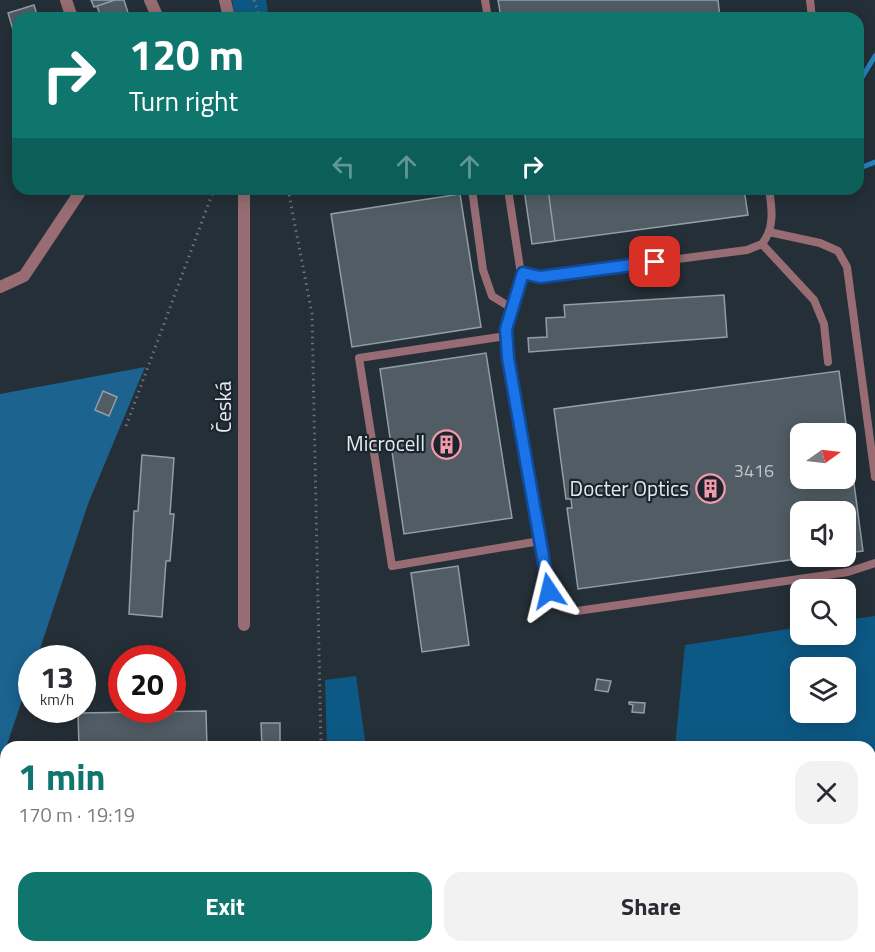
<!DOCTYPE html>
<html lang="en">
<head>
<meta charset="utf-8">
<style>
	:root { --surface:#fff; --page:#f2f2f3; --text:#2b2b33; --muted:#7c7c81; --accent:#0f766e }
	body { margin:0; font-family:"Titillium Web",sans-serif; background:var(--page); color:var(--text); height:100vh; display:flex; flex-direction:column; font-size:22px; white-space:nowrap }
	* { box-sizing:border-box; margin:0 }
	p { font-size:20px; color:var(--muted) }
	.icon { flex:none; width:33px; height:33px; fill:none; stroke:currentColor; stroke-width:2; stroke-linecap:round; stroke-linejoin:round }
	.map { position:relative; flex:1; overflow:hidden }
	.sheet { position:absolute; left:0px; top:741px; width:876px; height:212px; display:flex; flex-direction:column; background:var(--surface); border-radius:18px 18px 0 0; box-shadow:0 3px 15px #0003 }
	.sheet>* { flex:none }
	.top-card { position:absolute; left:12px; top:12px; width:852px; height:183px; border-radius:18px; box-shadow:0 3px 15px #0003; background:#0f766e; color:#fff; overflow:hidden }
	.needle { width:39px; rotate:76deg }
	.fabs { position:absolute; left:790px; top:423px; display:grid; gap:12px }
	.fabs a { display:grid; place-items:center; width:66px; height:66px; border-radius:12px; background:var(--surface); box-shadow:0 3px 15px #0003; font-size:30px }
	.speed { position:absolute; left:18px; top:645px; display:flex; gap:12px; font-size:30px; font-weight:700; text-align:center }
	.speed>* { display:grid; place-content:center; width:78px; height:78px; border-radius:50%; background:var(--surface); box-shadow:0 3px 15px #0003; line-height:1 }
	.speed small { font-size:15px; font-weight:400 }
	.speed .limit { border:9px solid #d22; background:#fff; color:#111 }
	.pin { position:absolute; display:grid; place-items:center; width:51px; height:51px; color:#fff; margin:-26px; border-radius:12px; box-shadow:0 3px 9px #0006 }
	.me { position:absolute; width:66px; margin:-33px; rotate:350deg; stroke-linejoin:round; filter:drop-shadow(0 0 4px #0008) }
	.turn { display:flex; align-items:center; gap:21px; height:126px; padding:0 18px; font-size:27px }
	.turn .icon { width:78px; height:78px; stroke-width:2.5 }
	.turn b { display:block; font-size:42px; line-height:51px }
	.lanes { display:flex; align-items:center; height:57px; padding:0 18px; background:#0003; justify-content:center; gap:30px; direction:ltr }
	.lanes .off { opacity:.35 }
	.round { display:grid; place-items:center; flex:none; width:63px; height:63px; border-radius:18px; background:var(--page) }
	.summary { display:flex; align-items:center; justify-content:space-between; height:102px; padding:0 18px }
	h1 { font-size:36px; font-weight:700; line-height:45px; color:var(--accent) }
	.cta { display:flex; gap:12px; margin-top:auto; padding:12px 18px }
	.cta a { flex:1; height:69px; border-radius:18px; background:var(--accent); color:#fff; font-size:24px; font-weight:700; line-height:69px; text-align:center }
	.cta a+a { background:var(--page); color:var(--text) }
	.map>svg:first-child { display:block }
</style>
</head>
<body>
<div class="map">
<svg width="875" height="952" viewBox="0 0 875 952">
	<rect width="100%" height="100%" fill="#252f37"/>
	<path fill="#0d5985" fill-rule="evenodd" d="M 232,0 L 266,0 L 269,18 L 235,18 Z
		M 875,616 L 875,952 L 332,952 L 332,947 L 870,946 L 870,747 L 675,747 L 685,645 L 801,627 L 801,634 L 846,634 L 846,620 ZM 801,668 L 846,668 L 846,712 L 801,712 Z
		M 356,676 L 366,747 L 327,747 L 325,680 Z"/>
	<path fill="#1c6390" d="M 145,367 L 88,504 L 37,658 L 32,658 L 31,674 L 0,765 L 0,394 Z"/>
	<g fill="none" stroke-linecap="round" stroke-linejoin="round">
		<path stroke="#2585bf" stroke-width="5" d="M 858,84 L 875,56
			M 858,165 L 860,168 L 875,162"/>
	</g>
	<path fill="#515c64" stroke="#929ea7" stroke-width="1.5" fill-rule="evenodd" d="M 91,0 L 115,0 L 94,7 Z
		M 115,0 L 124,0 L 129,16 L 101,18 L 97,6 Z
		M 498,0 L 718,0 L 720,18 L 501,18 Z
		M 34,5 L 38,18 L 18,18 L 18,32 L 14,33 L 8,13 Z
		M 524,189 L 548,189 L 555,241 L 532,244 Z
		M 548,189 L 744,189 L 748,215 L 555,241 Z
		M 460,194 L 481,327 L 352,347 L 331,214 Z
		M 724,295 L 727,337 L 529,352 L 528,338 L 547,337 L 546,318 L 565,317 L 564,305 Z
		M 486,353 L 512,518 L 404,534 L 380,369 Z
		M 839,371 L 863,551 L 846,553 L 846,512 L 801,512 L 801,556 L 819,556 L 578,589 L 567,508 L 572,508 L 571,499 L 566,499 L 554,409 ZM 801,434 L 846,434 L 846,478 L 801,478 Z
		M 103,391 L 117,397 L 109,416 L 95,410 Z
		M 142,455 L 174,458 L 170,514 L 174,514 L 170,561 L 166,561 L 162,617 L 129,614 L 134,511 L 138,511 Z
		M 458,566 L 469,645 L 422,652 L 411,573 Z
		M 597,679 L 611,681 L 608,692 L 595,690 Z
		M 629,702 L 645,703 L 644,713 L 632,712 L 633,705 L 629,704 Z
		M 206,711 L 207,747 L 79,747 L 78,713 Z
		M 261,723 L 280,723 L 280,747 L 262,747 Z
		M 3,872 L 6,872 L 6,946 L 182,946 L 182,952 L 5,952 Z"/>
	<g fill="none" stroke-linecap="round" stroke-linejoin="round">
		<path stroke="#6a737a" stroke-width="3" stroke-dasharray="1.5 4.5" stroke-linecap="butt" d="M 254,0 L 260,18
			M 288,189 L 312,314 L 321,747
			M 126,426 L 214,189
			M 326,946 L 326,952"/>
		<path stroke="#976d73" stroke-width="8" d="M 485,0 L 488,18
			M 810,0 L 812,18
			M 472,189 L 483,270 L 492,296 L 513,309
			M 508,189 L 520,268 L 523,273 L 540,277 L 747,250 L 762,244 C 775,228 772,208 769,189
			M 769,232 L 820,243 L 838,251 L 847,267 L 875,477
			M 762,244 L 814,300 L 824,324 L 828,362
			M 523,273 L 505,329 L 508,358 L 549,591 C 556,606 561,609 577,611 L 848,572 L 875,563
			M 506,336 L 359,358 L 392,566 L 540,541
			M 867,952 L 875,943"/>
		<path stroke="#976d73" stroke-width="12" d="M 66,0 L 72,18
			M 150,0 L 158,18
			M 225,0 L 229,18
			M 244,189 L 244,625
			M 0,287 L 24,276 L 82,189"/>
	</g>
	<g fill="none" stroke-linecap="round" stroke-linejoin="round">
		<defs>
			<path id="route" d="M 549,591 L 508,358 L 506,329 L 523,273 L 540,277 L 655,262"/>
		</defs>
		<use href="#route" stroke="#114b97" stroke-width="15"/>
		<use href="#route" stroke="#1a73e8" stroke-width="10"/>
	</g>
	<defs>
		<symbol id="building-ring" viewBox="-11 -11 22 22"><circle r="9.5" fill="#1c252d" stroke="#f39aaa" stroke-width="1.5"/><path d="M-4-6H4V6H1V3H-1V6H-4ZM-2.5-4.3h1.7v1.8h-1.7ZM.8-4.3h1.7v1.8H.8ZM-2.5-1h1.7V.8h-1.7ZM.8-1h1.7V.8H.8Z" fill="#f39aaa"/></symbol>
	</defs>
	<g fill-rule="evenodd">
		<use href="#building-ring" x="430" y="428" width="33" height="33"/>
		<use href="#building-ring" x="694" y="472" width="33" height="33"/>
	</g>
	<g text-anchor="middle" stroke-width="4.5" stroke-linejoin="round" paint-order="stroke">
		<g font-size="18" fill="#bec6cc">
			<text x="754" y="477">3416</text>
		</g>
		<g font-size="21" fill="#e3eaef" stroke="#1c252d">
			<text transform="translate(224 407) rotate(-90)" y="7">Česká</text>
		</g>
		<g font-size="21" fill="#e3eaef" stroke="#1c252d" text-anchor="end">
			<text x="425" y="451">Microcell</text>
			<text x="689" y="496">Docter Optics</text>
		</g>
	</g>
</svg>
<div class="fabs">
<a><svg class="needle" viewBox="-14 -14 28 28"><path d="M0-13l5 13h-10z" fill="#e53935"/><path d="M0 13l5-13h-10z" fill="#7c7c81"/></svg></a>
<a><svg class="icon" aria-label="sound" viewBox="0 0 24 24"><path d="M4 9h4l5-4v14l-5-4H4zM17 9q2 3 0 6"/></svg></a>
<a><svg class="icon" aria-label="search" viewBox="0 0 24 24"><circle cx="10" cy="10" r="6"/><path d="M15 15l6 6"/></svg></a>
<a><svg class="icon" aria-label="layers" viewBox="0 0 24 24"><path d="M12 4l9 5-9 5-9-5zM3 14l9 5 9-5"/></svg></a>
</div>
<div class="speed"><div>13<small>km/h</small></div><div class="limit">20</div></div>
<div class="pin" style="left:655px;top:262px;background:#d93025"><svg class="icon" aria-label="arrive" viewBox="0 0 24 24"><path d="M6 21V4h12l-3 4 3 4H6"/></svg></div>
<svg class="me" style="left:549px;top:591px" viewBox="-20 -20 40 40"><path d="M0-17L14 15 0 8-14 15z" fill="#1a73e8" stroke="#fff" stroke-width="4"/></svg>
<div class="top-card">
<div class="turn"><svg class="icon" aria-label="right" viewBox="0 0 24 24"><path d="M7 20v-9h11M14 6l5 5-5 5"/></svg><div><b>120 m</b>Turn right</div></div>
<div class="lanes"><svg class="icon off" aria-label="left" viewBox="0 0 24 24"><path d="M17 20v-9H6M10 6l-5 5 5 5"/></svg><svg class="icon off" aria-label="ahead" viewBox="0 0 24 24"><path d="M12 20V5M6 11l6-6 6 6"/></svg><svg class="icon off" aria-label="ahead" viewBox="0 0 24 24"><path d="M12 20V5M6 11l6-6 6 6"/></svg><svg class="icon" aria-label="right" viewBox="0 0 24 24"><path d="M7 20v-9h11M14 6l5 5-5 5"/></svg></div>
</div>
<section class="sheet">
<div class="summary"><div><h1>1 min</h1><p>170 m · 19:19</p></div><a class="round"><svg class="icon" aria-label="close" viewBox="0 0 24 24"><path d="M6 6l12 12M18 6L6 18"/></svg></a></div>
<div class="cta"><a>Exit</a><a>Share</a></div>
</section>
</div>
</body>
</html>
